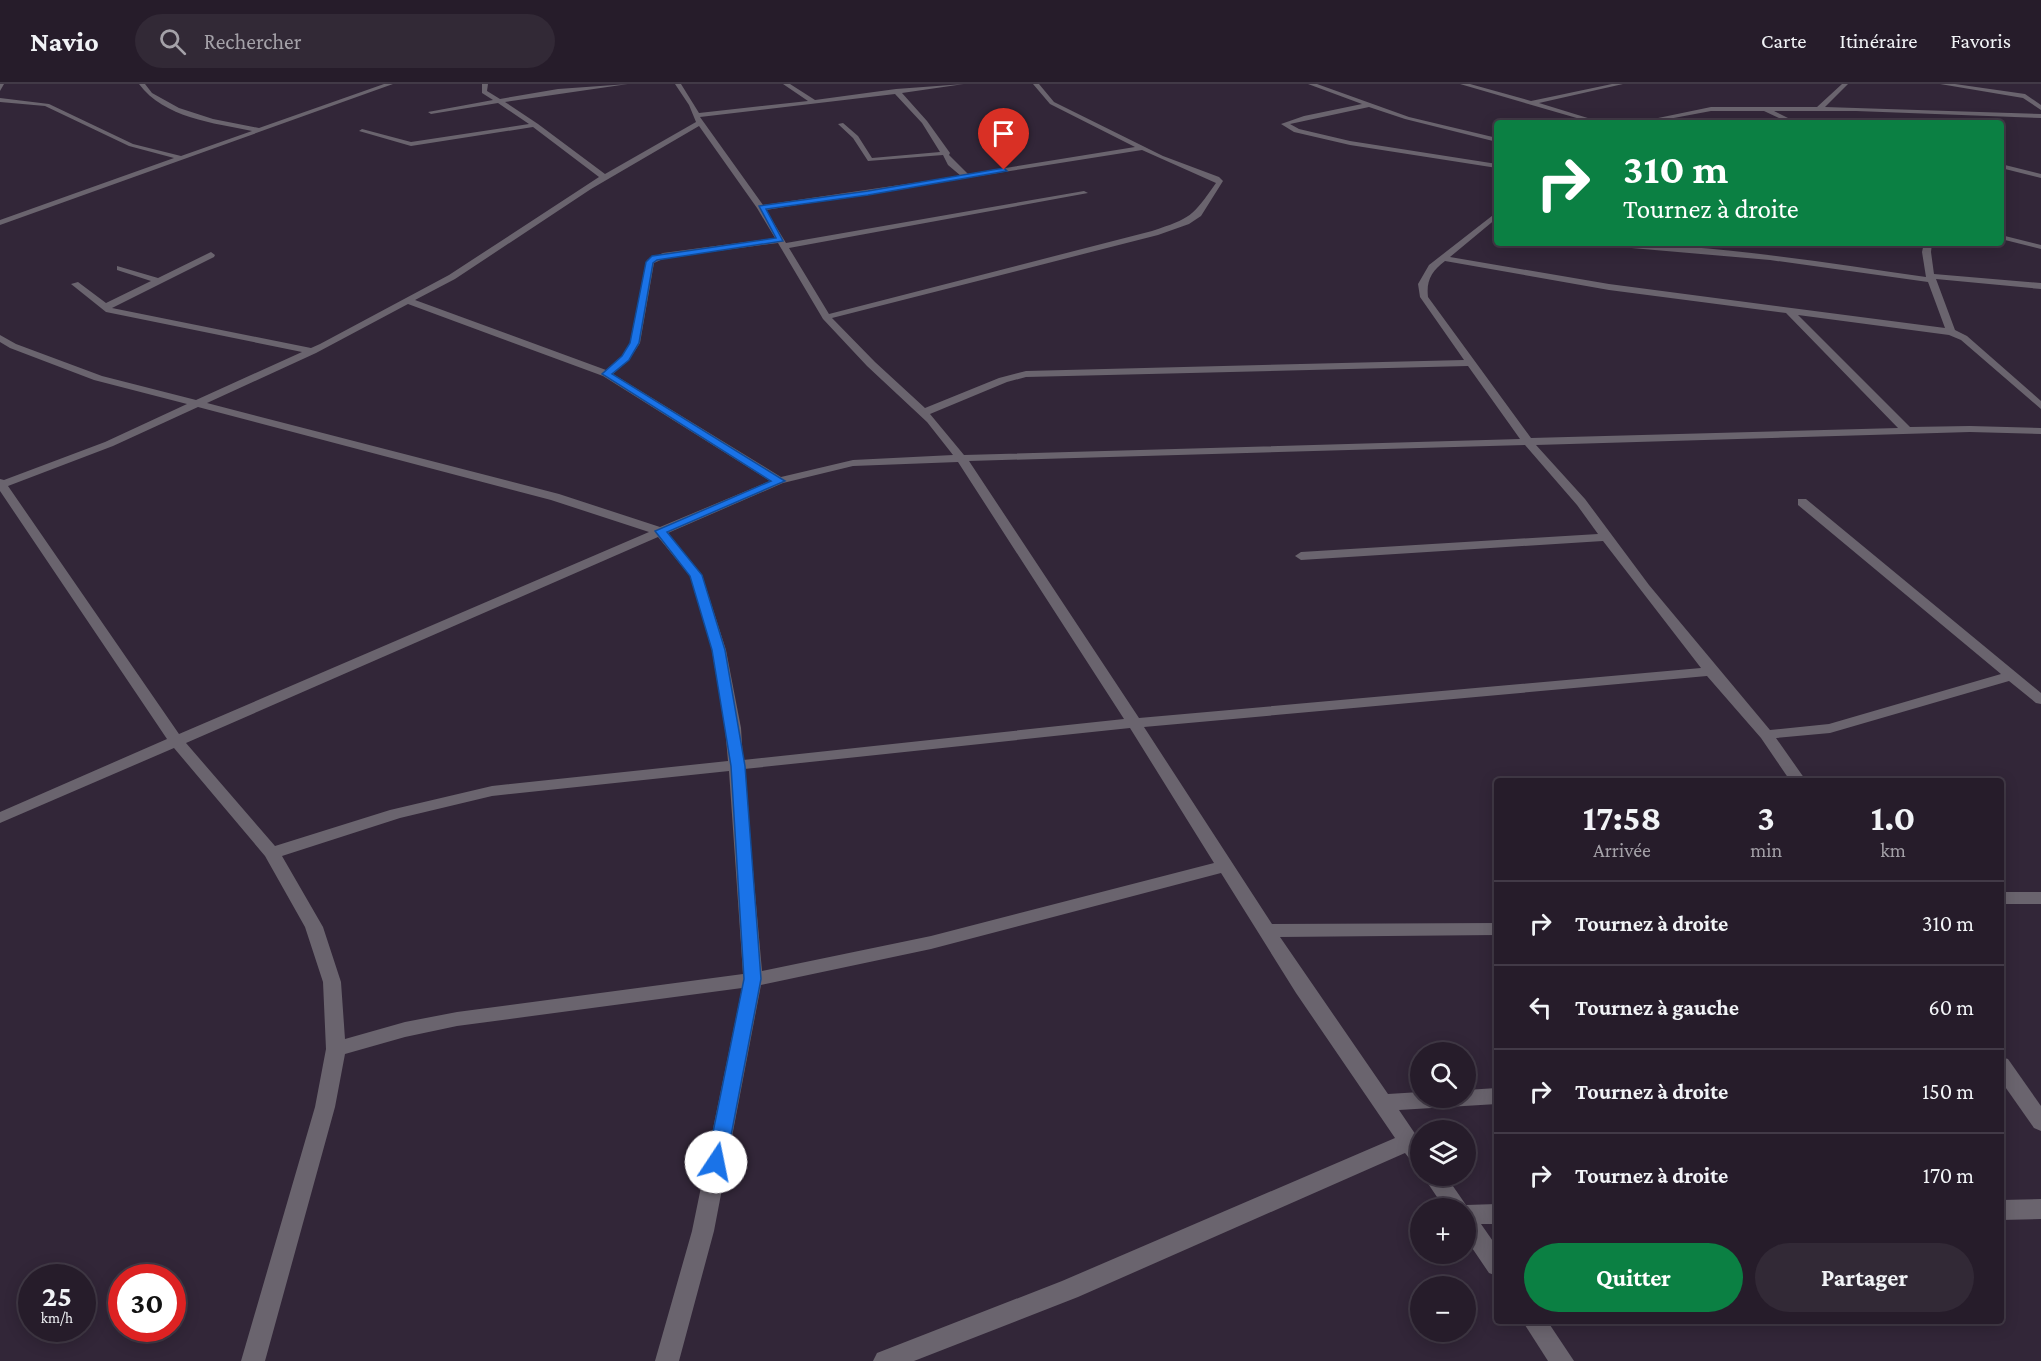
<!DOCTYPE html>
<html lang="fr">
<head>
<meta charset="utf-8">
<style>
	body { margin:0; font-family:"Crimson Pro",serif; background:#322936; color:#f1f3f6; height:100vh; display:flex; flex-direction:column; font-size:22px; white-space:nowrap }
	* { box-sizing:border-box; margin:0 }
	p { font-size:20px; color:#a4a1a8 }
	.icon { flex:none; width:33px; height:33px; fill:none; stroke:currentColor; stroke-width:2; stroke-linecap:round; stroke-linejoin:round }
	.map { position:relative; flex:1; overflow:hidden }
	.side { position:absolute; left:1494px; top:694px; width:510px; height:546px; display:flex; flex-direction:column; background:#261c2a; border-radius:6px; box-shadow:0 3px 15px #0003,0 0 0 2px #423a47 }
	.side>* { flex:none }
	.banner { position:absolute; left:1494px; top:36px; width:510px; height:126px; border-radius:6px; box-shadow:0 3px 15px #0003,0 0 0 2px #423a47; background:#0b8043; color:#fff; overflow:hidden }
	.fabs { position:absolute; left:1410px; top:958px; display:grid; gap:12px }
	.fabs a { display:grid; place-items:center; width:66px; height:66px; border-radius:50%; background:#261c2a; box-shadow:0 3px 15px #0003,0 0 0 2px #423a47; font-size:30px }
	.speed { position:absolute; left:18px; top:1180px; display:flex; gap:12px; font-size:30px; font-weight:700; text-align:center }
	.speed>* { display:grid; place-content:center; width:78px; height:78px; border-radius:50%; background:#261c2a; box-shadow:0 3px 15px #0003,0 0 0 2px #423a47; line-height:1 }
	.speed small { font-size:15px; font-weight:400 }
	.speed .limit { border:9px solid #d22; background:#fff; color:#111 }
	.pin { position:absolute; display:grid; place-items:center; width:51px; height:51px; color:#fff; margin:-62px -26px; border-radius:50% 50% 50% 0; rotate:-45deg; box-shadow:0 0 6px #0007 }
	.pin .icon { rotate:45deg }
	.me { position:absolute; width:66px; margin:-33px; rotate:11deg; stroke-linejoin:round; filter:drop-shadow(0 0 4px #0008) }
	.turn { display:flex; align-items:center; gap:21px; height:126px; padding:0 30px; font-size:27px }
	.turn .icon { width:78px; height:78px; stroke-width:2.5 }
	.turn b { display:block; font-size:42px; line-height:51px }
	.eta { display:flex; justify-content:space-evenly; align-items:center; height:102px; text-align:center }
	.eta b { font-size:36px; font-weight:700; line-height:42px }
	.cta { display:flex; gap:12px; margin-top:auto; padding:12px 30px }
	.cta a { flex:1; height:69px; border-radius:36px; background:#0b8043; color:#fff; font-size:24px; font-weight:700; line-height:69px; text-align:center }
	.cta a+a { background:#322936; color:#f1f3f6 }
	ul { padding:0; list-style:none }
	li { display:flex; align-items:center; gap:18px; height:84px; padding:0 30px; border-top:2px solid #423a47 }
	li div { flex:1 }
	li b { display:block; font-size:22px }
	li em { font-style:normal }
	header { display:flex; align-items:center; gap:36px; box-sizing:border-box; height:84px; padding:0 30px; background:#261c2a; border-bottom:2px solid #423a47 }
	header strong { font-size:28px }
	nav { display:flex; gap:33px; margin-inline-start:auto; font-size:21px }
	.search { width:420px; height:54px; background:#322936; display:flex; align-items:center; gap:15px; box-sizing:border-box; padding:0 21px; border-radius:33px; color:#a4a1a8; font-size:22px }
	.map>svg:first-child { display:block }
</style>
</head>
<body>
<header>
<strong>Navio</strong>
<div class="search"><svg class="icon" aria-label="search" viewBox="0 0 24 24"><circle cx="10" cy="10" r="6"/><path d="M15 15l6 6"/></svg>Rechercher</div>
<nav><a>Carte</a><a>Itinéraire</a><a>Favoris</a></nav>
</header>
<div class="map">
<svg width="2041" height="1277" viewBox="0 0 2041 1277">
	<rect width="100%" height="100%" fill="#322638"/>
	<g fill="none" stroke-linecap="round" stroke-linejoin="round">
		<g fill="#6a646e" fill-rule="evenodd">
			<polygon points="0,0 4,0 0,7"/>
			<path d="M139 0H145L152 9 179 24 213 35 259 44 384 0H393L0 141V136L174 74 129 62 45 22 0 18V14L49 20 133 60 181 72 252 47C214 39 164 34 139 0Z"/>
			<path d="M482 0H488L487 7 500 15 558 5 628 0 505 18 538 40 605 90 696 38 689 21 675 0H681L699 29 808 17 783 0H790L815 16 896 5 964 0 902 9 927 37 950 69 949 71 968 90 1135 63 1050 20 1033 0H1039L1054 18 1163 72 1219 93 1223 97 1201 132 1189 140 1158 151 832 234 875 278 925 324 999 294 1026 287 1464 276 1420 213 1418 200 1429 181 1497 128V134L1450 173 1609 200 1945 244 1928 198 1770 176 1597 161 1593 159C1705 159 1816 177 1926 193L1922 168 1924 159H1932L1931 168 1934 190 2041 199V205L1936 195 1955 246 1967 252 2041 317V325L1961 256 1949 251 1798 231 1910 343 1970 342 2041 344V350L1970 348 1536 361 1585 415 1649 501 1770 646 1829 640 2001 590 1798 421V415H1806L2041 609V620L2036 619 2009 597 1830 649 1776 654 1807 698H1791L1761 654 1707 592 1144 643 1272 840 1497 839V851L1280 853 1388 1010 1420 1008V1014H1466V1006L1497 1004V1020L1399 1026 1420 1057V1082L1413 1079 1405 1069 1078 1213 914 1277H873L877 1269 1062 1197 1395 1054 1296 909 1221 789 931 865 761 901 714 1147 679 1277H655L692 1147 742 904 457 942 405 953 345 970 335 1023 265 1277H241L315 1023 326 965 323 898 305 843 265 772 174 664 0 739V728L167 655 0 407V395L4 396 105 358 187 320 94 296 10 264 0 258V251L16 260 102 292 196 316 302 268 106 228 71 200 78 198 106 219 151 197 117 186V182L158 194 211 168 215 171 214 173 112 224 311 264 320 260 449 191 599 93 533 43 411 62 359 47 362 45 411 58 529 40 498 19 431 30 428 28 493 16 482 9ZM895 10 922 39 940 68 872 74 858 52 843 39 838 40 853 54 868 77 943 71 948 81 961 92 763 121 700 33ZM699 42 757 124 775 154 663 169 647 176 630 259 622 272 606 286 415 216 455 195 591 105ZM1142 66 1216 99C1192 133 1191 134 1152 147L829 230 789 164 1088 109 1084 107 786 159 766 126ZM778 159 823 235 867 282 927 338 953 371 853 376 781 393 613 290 629 276 640 259 654 179 665 174ZM1445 177 1609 206 1786 229 1898 344 1531 354 1428 213C1426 196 1432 187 1445 177ZM408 220 603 292 770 397 660 443 559 410 207 319 316 269ZM1468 282 1520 355 964 371 930 330 1007 298 1026 293ZM198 323 551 416 649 448 179 650 8 402 113 362ZM1525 361 1577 421 1598 450 1301 468 1295 472 1301 476 1603 457 1701 584 1139 634 969 377ZM958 378 1124 635 743 676 741 644 726 566 702 491 668 449 783 399 853 382ZM658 453 690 492 712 566 725 644 728 677 492 702 390 726 275 762 186 659ZM1130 644 1214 779 931 852 762 887 744 685ZM729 687 743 890 457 928 405 938 345 955 341 898 323 843 282 772 400 734 492 712Z"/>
			<polygon points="1308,0 1317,0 1409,33 1497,54 1497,58 1405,35 1369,23 1290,40 1299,45 1350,57 1497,80 1497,84 1350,61 1294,48 1281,40 1304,32 1362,20"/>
			<polygon points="1460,0 1470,0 1531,17 1612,0 1623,0 1539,19 1604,39 1594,39"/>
			<polygon points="1842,0 1848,0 1825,23 2041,30 2041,34 1856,27 1774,27 1798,39 1790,39 1764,27 1711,27 1647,39 1634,39 1711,23 1817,23"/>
			<polygon points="1940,0 1955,0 2025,10 2041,21 2041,26 2023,14"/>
			<polygon points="2001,80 2041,90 2041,94 2001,84"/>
			<polygon points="2001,151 2041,161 2041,165 2001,155"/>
			<rect x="2001" y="808" width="40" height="12"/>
			<polygon points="2001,973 2008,975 2041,1022 2041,1047 2034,1044 2001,997"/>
			<polygon points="1423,1092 1446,1092 1466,1121 1497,1120 1497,1140 1481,1140 1497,1163 1497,1192 1489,1189 1466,1155 1466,1125 1445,1125"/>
			<polygon points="2041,1115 2041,1135 2001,1136 2001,1116"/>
			<polygon points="1523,1238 1548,1238 1574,1277 1548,1277"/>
		</g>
	</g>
	<polygon fill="#1a73e8" stroke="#114b97" stroke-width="1.5" points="1004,84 1007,87 868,111 766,125 783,157 657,176 653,179 639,259 629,276 612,290 785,397 667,448 702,491 725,566 745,682 761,895 726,1078 723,1084 716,1086 710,1084 707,1078 744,895 731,682 712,566 690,492 655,447 771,397 602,290 622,272 630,259 646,178 652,172 776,154 759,122 868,107"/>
</svg>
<div class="fabs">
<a><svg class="icon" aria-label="search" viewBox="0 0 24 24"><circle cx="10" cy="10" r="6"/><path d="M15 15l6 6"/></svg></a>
<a><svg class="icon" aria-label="layers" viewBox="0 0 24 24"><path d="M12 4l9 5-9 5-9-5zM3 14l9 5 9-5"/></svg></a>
<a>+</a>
<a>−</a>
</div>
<div class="speed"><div>25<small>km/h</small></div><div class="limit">30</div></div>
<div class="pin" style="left:1004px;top:86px;background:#d93025"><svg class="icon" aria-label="arrive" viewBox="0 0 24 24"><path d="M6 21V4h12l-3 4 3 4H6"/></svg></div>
<svg class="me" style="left:716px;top:1078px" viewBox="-20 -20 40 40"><circle r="19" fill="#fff"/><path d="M0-13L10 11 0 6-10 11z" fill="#1a73e8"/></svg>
<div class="banner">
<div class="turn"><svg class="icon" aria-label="right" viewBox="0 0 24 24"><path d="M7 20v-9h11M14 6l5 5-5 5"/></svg><div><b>310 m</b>Tournez à droite</div></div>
</div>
<section class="side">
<div class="eta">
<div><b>17:58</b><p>Arrivée</p></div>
<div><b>3</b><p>min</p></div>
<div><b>1.0</b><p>km</p></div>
</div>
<ul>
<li><svg class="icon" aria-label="right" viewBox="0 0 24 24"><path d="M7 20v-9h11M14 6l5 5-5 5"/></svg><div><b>Tournez à droite</b></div><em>310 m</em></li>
<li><svg class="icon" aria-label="left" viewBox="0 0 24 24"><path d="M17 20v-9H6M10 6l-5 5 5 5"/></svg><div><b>Tournez à gauche</b></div><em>60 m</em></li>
<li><svg class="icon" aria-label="right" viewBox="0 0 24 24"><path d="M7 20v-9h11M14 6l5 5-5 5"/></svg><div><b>Tournez à droite</b></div><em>150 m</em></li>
<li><svg class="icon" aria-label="right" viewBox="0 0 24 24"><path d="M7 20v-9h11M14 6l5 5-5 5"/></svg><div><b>Tournez à droite</b></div><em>170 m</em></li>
</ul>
<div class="cta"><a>Quitter</a><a>Partager</a></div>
</section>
</div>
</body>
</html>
